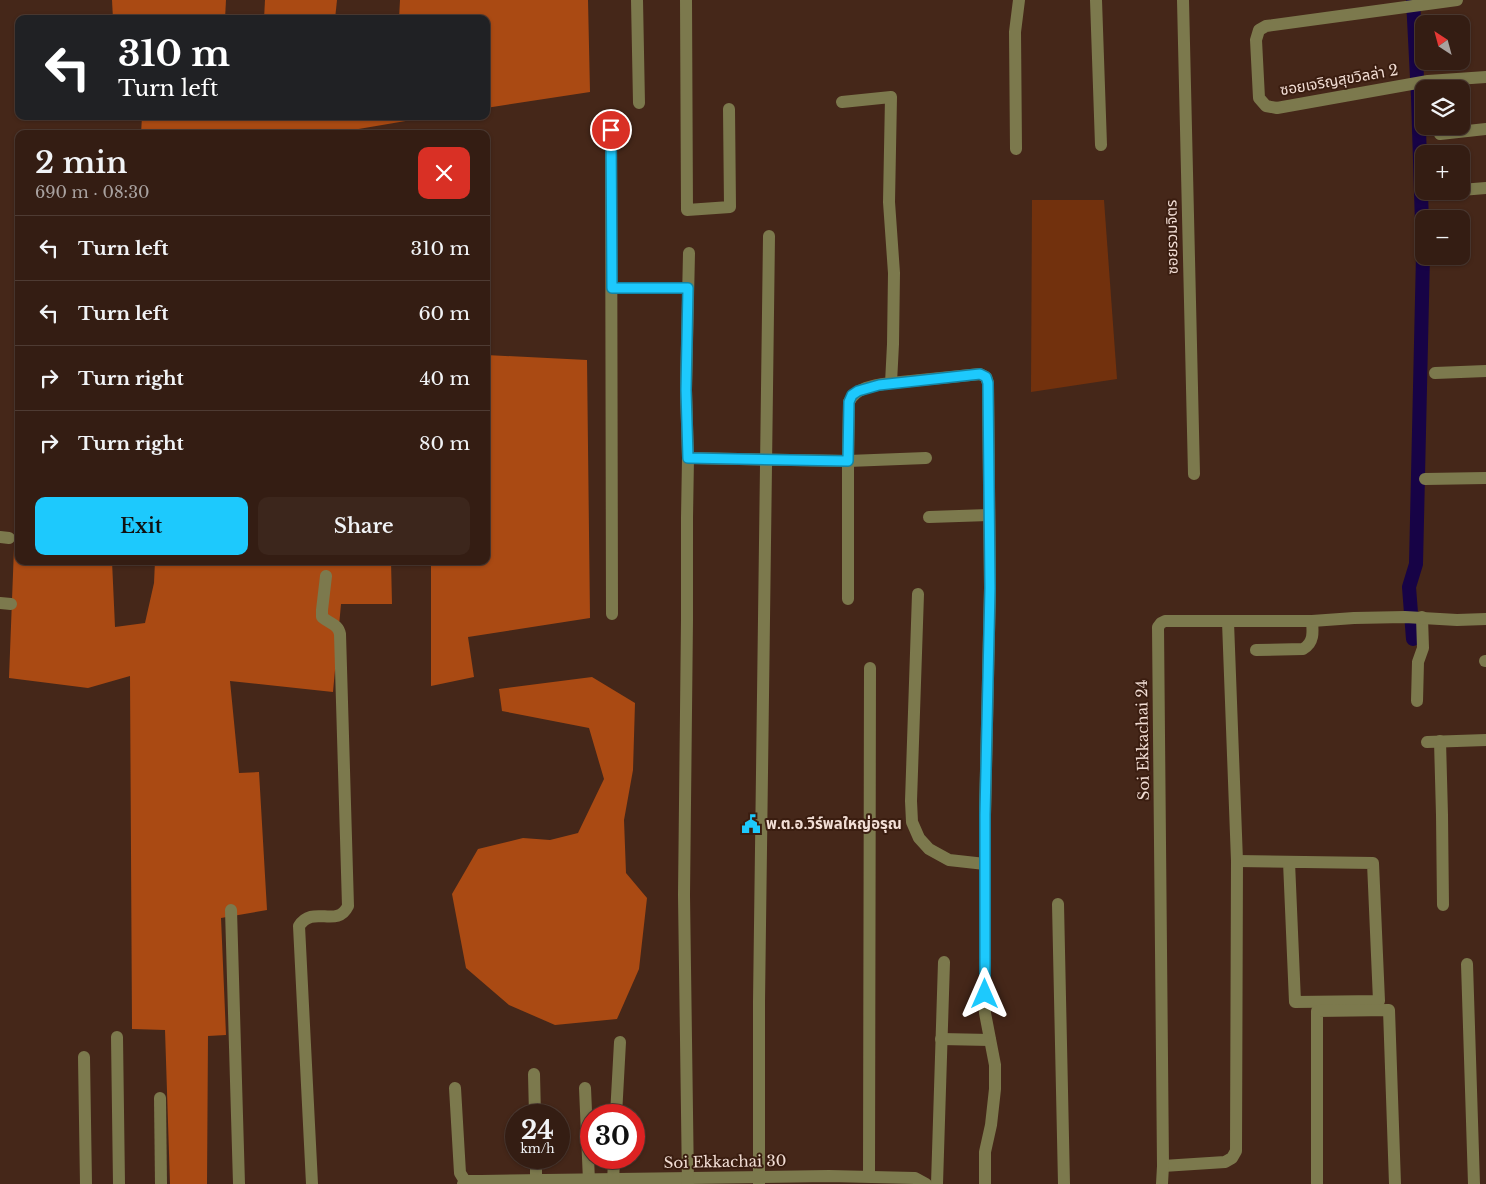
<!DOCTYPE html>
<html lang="en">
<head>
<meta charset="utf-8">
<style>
	body { margin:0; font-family:"Libre Baskerville","Noto Sans Thai",serif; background:#3c261c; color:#f1f3f6; height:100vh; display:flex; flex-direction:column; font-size:19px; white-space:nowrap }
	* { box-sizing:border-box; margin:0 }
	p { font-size:16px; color:#a9a2a0 }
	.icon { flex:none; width:28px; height:28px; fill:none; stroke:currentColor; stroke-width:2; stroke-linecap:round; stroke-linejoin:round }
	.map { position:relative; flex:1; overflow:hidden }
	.side { position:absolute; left:15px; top:130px; width:475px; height:435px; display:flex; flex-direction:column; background:#341d13; border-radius:10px; box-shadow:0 1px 4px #0004,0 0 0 1px #4e3b33 }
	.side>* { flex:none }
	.top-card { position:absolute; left:15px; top:15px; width:475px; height:105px; border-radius:10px; box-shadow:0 1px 4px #0004,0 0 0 1px #4e3b33; background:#202124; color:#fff; overflow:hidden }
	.needle { width:32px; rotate:324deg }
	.fabs { position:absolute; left:1415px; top:15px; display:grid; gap:10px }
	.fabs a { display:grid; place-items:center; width:55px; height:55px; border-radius:10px; background:#341d13; box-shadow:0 1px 4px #0004,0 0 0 1px #4e3b33; font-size:25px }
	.speed { position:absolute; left:505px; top:1104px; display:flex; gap:10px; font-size:25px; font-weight:700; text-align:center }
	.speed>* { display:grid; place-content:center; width:65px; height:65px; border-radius:50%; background:#341d13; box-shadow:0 1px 4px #0004,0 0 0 1px #4e3b33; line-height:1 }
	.speed small { font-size:12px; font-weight:400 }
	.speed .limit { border:8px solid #d22; background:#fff; color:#111 }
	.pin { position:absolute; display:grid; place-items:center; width:42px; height:42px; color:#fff; margin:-21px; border:2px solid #fff; border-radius:50%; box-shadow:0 1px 5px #0007 }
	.me { position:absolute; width:55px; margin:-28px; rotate:0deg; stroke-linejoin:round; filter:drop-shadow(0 0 4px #0008) }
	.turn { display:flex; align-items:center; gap:18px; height:105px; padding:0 20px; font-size:22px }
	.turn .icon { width:65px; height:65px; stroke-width:2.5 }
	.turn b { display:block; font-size:35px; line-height:42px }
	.round { display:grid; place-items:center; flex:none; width:52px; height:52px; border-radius:10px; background:#3c261c }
	.head { display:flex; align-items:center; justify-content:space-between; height:85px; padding:0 20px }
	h1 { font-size:30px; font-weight:600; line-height:38px }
	.primary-button { display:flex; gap:10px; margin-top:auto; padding:10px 20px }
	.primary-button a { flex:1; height:58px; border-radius:10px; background:#1dc9fd; color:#111; font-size:20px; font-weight:600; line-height:58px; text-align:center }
	.primary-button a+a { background:#3c261c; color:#f1f3f6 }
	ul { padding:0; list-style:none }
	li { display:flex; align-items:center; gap:15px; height:65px; padding:0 20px; border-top:1px solid #4e3b33 }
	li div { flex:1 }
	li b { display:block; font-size:19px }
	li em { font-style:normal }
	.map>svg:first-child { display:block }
</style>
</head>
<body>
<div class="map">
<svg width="1486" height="1184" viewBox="0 0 1486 1184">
	<rect width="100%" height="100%" fill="#452719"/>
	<polygon fill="#72310d" points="1032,200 1104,200 1117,379 1031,392"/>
	<g fill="#aa4a13">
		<polygon points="112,0 226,0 225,19 113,19"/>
		<polygon points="265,0 337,0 335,19 264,19"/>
		<polygon points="400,0 588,0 590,92 486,108 486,19 399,19"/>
		<polygon points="142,116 435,116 341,132 341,134 141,134"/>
		<polygon points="486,355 587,360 590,618 468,637 474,677 431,686 431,561 486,561"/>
		<polygon points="16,496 19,496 19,561 112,561 115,627 145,623 154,583 155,561 391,561 392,604 341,604 333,692 230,681 239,773 259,772 267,910 221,918 226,1035 208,1036 207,1184 170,1184 165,1030 132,1029 130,676 88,688 9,678"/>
		<polygon points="592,677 635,703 633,770 624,820 626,873 647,898 639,969 617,1019 555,1025 509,1005 466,968 452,894 478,849 523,838 550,840 578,833 604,779 589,728 502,711 499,689"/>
	</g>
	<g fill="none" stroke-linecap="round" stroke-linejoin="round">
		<polyline stroke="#170346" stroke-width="14" points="1413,0 1418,97 1423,255 1416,564 1409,587 1413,639"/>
		<g stroke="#7c794d" stroke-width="12">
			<polyline points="637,0 639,103"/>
			<polyline points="686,0 687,210 730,207 729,109"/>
			<polyline points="1096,0 1101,145"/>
			<polyline points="1183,0 1194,474"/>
			<polyline points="1457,0 1266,26 1259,30 1256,40 1259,98 1266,106 1277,108 1428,81 1486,77"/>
			<path d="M842 102 891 97 889 202 894 273 893 344 891 383C876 385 856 387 849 402L848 461V599"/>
			<polyline points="611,130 612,614"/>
			<polyline points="1440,134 1486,129"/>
			<polyline points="1016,149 1015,32 1019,0"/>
			<polyline points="1461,190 1486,188"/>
			<polyline points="1431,195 1452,191"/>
			<polyline points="612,288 688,288"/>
			<polyline points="1435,373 1486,371"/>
			<polyline points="891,383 980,374 986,377 988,383 990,588 985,815 985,1013 995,1065 995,1089 991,1125 985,1152 985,1184"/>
			<polyline points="688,458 848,461 926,458"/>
			<polyline points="1425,479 1486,478"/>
			<polyline points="929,517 989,515"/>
			<polyline points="0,537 9,538"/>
			<polyline points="918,594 911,801 912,822 919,838 929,849 949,860 985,864"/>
			<polyline points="0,603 11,604"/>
			<path d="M1256 650 1303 649C1314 643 1313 632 1312 621"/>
			<polyline points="1485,661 1486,661"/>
			<polyline points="1417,701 1418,662 1423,648 1422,617"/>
			<polyline points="1440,741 1442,815 1443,905"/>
			<polyline points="1427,742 1486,740"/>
			<polyline points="1237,861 1373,863 1379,1001 1295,1002 1289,862"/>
			<polyline points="1058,904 1064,1184"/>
			<polyline points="231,910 239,1184"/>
			<polyline points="1467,964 1474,1184"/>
			<polyline points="117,1037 119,1184"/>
			<polyline points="941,1039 990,1040"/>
			<polyline points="84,1057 86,1184"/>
			<polyline points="534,1074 535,1115"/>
			<polyline points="455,1088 460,1173 465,1181"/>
			<polyline points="585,1088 589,1181"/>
			<polyline points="160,1098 161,1184"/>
			<polyline points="616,1115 620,1042"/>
			<polyline points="536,1158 536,1184"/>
			<polyline points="1163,1166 1225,1162 1232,1158 1236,1151 1237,861 1228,622"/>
			<path d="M869 1176C870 1007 869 837 870 668"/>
			<path d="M312 1184 299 926C313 904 337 929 348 906L340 634C338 624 330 624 322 617V610L326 576"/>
			<polyline points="463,1184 465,1181 481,1181 829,1176 915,1178 926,1184"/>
			<polyline points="613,1184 614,1158"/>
			<polyline points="688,1184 684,895 687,620 687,518 688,458 686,390 689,253"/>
			<polyline points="759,1184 759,1002 769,236"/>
			<polyline points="937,1184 944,962"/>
			<polyline points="1162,1184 1163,1166 1158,627 1161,623 1165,621 1312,621 1354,618 1405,617 1457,620 1486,619"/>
			<polyline points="1317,1184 1317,1011 1389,1010 1395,1184"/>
		</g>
	</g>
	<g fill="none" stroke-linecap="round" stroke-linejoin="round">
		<g stroke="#1383a4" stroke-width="12">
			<polyline id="route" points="611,130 612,288 688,288 686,390 688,458 848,461 849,402 852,395 858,391 879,385 980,374 986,377 988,383 990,588 985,815 985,994"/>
		</g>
		<use href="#route" stroke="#1dc9fd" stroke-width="9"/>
	</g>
	<defs>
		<g id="civic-bare" transform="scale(1.5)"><path d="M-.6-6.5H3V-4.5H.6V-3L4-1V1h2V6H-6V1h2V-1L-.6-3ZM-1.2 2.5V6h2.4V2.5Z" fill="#1dc9fd" stroke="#3a1d10" stroke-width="2.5" paint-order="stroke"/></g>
	</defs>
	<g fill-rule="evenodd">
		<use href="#civic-bare" x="751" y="824"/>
	</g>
	<g text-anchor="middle" stroke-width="4" stroke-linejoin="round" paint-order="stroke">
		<g font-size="15" fill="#f2ded5" stroke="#3a1d10">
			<text transform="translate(1339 80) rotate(-10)" y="5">ซอยเจริญสุขวิลล่า 2</text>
			<text transform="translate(1172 237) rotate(-91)" y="5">ซอยรวมจิตร</text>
			<text transform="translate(1143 740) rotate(-91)" y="5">Soi Ekkachai 24</text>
			<text transform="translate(725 1162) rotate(-1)" y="5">Soi Ekkachai 30</text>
		</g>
		<g font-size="15" font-weight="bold" fill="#f2ded5" stroke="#3a1d10" text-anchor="start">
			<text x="766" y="829">พ.ต.อ.วีร์พลใหญ่อรุณ</text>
		</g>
	</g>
</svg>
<div class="fabs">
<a><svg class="needle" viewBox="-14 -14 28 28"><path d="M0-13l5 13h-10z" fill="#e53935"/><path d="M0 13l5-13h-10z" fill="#a9a2a0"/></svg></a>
<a><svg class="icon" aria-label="layers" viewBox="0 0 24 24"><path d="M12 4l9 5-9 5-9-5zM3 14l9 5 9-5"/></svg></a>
<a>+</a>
<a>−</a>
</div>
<div class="speed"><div>24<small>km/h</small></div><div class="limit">30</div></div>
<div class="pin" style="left:611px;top:130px;background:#d93025"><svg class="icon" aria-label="arrive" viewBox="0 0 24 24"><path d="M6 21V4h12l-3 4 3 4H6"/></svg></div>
<svg class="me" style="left:985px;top:994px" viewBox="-20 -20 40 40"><path d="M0-17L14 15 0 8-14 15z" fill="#1dc9fd" stroke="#fff" stroke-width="4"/></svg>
<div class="top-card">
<div class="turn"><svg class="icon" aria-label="left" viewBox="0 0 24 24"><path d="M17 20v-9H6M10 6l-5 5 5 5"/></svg><div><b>310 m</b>Turn left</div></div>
</div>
<section class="side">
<div class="head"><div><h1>2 min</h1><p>690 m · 08:30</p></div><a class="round" style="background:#d93025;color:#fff"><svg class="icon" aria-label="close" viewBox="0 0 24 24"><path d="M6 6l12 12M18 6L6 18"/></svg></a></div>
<ul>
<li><svg class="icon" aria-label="left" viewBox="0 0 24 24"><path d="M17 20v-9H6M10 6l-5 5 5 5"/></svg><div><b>Turn left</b></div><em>310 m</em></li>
<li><svg class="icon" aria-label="left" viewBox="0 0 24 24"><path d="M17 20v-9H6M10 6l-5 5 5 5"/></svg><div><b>Turn left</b></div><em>60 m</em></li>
<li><svg class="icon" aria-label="right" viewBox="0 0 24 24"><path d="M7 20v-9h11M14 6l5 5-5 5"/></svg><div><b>Turn right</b></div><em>40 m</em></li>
<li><svg class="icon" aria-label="right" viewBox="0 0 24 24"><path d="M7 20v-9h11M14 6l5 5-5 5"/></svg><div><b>Turn right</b></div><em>80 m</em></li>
</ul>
<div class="primary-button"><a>Exit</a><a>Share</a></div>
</section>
</div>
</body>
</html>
